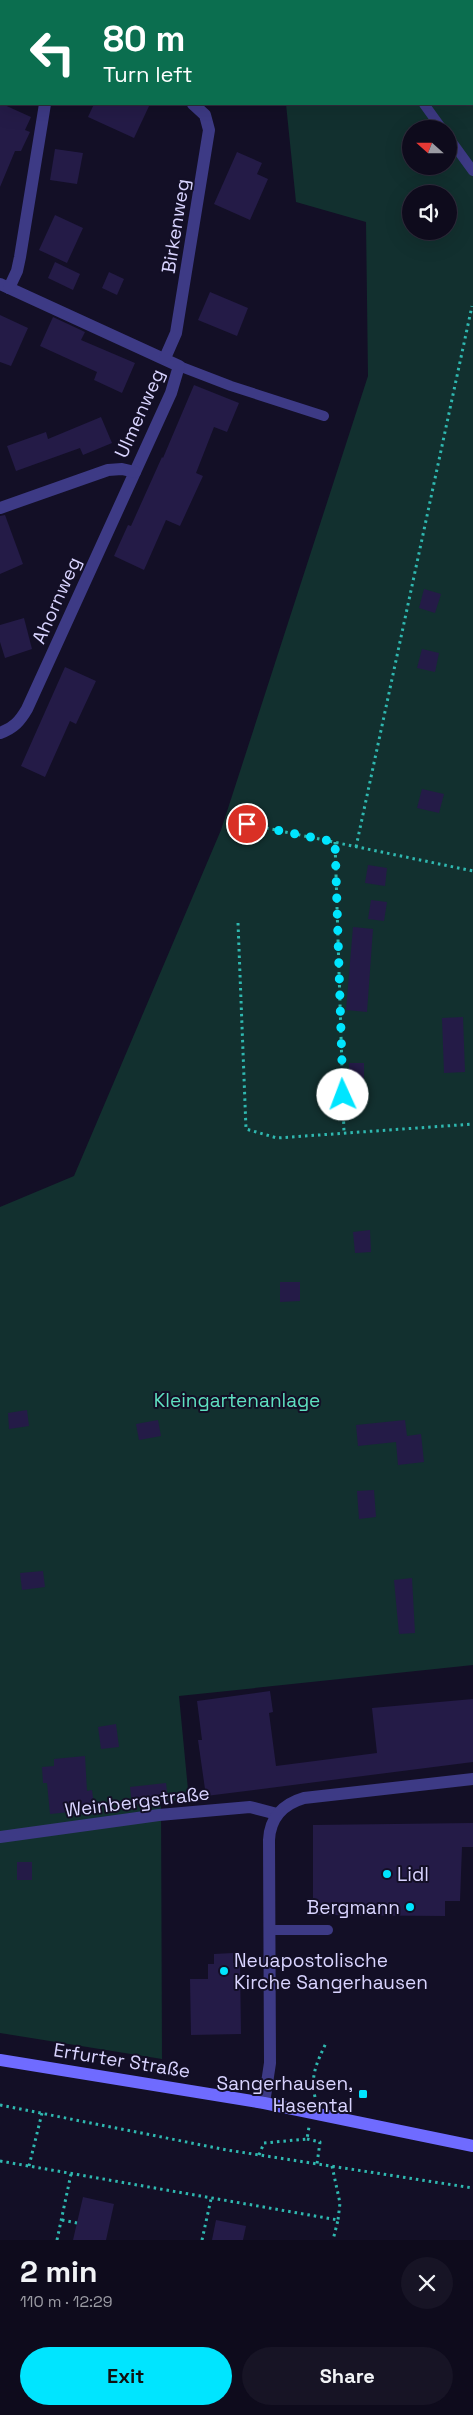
<!DOCTYPE html>
<html lang="en">
<head>
<meta charset="utf-8">
<style>
	body { margin:0; font-family:"Space Grotesk",sans-serif; background:#171425; color:#f1f3f6; height:100vh; display:flex; flex-direction:column; font-size:19px; white-space:nowrap }
	* { box-sizing:border-box; margin:0 }
	p { font-size:16px; color:#9b9ba3 }
	.icon { flex:none; width:28px; height:28px; fill:none; stroke:currentColor; stroke-width:2; stroke-linecap:round; stroke-linejoin:round }
	.map { position:relative; height:2240px; overflow:hidden }
	.sheet { display:flex; flex-direction:column; background:#0e0b1c; flex:1 }
	.sheet>* { flex:none }
	.top-card { position:absolute; left:0px; top:0px; width:474px; height:105px; box-shadow:0 5px 20px #0002,0 0 0 1px #2e2b3b; background:#0b6e4f; color:#fff; overflow:hidden }
	.needle { width:32px; rotate:291deg }
	.controls { position:absolute; left:402px; top:120px; display:grid; gap:10px }
	.controls a { display:grid; place-items:center; width:55px; height:55px; border-radius:50%; background:#0e0b1c; box-shadow:0 5px 20px #0002,0 0 0 1px #2e2b3b; font-size:25px }
	.pin { position:absolute; display:grid; place-items:center; width:42px; height:42px; color:#fff; margin:-21px; border:2px solid #fff; border-radius:50%; box-shadow:0 1px 5px #0007 }
	.me { position:absolute; width:55px; margin:-28px; rotate:358deg; stroke-linejoin:round; filter:drop-shadow(0 0 4px #0008) }
	.turn { display:flex; align-items:center; gap:18px; height:105px; padding:0 20px; font-size:22px }
	.turn .icon { width:65px; height:65px; stroke-width:2.5 }
	.turn b { display:block; font-size:35px; line-height:42px }
	.round { display:grid; place-items:center; flex:none; width:52px; height:52px; border-radius:26px; background:#171425 }
	.overview { display:flex; align-items:center; justify-content:space-between; height:85px; padding:0 20px }
	h1 { font-size:30px; font-weight:800; line-height:38px }
	.action { display:flex; gap:10px; margin-top:auto; padding:10px 20px }
	.action a { flex:1; height:58px; border-radius:30px; background:#00e5ff; color:#111; font-size:20px; font-weight:800; line-height:58px; text-align:center }
	.action a+a { background:#171425; color:#f1f3f6 }
	.map>svg:first-child { display:block }
</style>
</head>
<body>
<div class="map">
<svg width="473" height="2240" viewBox="0 0 473 2240">
	<rect width="100%" height="100%" fill="#130f26"/>
	<path fill="#12302f" fill-rule="evenodd" d="M230 0H473V1665L179 1696 189 1800 161 1802 162 2059 0 2033V1207L74 1176 221 830 368 376 366 222 296 202 286 104H472V1ZM411 129H449V166H411ZM411 194H449V231H411Z"/>
	<g fill="#241b47">
		<polygon points="0,103 31,117 25,130 30,132 21,151 15,151 0,187"/>
		<polygon points="94,104 150,104 134,138 88,117"/>
		<polygon points="55,149 83,153 77,184 50,180"/>
		<polygon points="237,152 262,163 257,174 268,179 250,220 214,204"/>
		<polygon points="55,215 83,228 67,263 39,250"/>
		<polygon points="55,262 80,274 73,290 48,278"/>
		<polygon points="109,272 124,279 117,295 102,288"/>
		<polygon points="210,292 248,308 237,336 198,320"/>
		<polygon points="0,315 28,328 11,366 0,362"/>
		<polygon points="53,317 85,332 81,340 135,363 122,393 94,380 97,372 40,346"/>
		<polygon points="194,385 239,403 227,432 214,427 196,473 203,476 180,526 166,520 144,570 114,556 128,525 131,526 162,457 163,458"/>
		<polygon points="101,417 112,443 83,455 80,448 16,471 7,446 46,432 48,439"/>
		<polygon points="5,515 23,564 0,574 0,516"/>
		<polygon points="424,589 441,594 435,613 419,608"/>
		<polygon points="24,618 32,649 5,658 0,642 0,625"/>
		<polygon points="422,649 439,653 435,672 417,668"/>
		<polygon points="65,667 96,681 76,724 70,721 45,777 21,766"/>
		<polygon points="422,789 444,794 439,813 417,808"/>
		<polygon points="368,865 387,868 385,886 365,883"/>
		<polygon points="371,900 387,902 384,921 368,919"/>
		<polygon points="353,927 373,929 367,1012 346,1010"/>
		<polygon points="463,1017 465,1072 444,1073 442,1018"/>
		<rect x="349" y="1063" width="15" height="18"/>
		<polygon points="370,1230 371,1252 355,1253 353,1232"/>
		<polygon points="280,1282 300,1282 300,1301 280,1302"/>
		<polygon points="27,1410 29,1426 9,1429 8,1413"/>
		<polygon points="158,1420 161,1436 139,1440 136,1424"/>
		<polygon points="405,1420 407,1436 421,1434 424,1462 398,1465 396,1442 358,1446 356,1425"/>
		<polygon points="374,1490 376,1517 359,1519 357,1491"/>
		<polygon points="43,1571 45,1587 22,1590 20,1573"/>
		<polygon points="412,1578 415,1633 399,1634 394,1580"/>
		<polygon points="270,1691 273,1712 269,1713 276,1766 377,1753 372,1708 473,1699 473,1762 206,1796 198,1740 202,1740 197,1701"/>
		<polygon points="116,1724 119,1747 101,1749 98,1727"/>
		<polygon points="85,1756 87,1791 92,1790 95,1812 71,1815 71,1812 50,1814 47,1783 43,1783 42,1767 54,1766 54,1759"/>
		<polygon points="166,1783 168,1800 132,1805 130,1787"/>
		<polygon points="473,1823 473,1847 462,1847 460,1901 445,1901 445,1916 313,1915 313,1825"/>
		<rect x="17" y="1862" width="15" height="18"/>
		<polygon points="233,1953 233,1963 240,1963 241,2034 191,2035 190,1979 208,1979 208,1964 214,1964 214,1954"/>
		<polygon points="83,2197 114,2204 106,2240 73,2240"/>
		<polygon points="216,2220 246,2226 243,2240 212,2240"/>
	</g>
	<g fill="none" stroke-linecap="round" stroke-linejoin="round">
		<g stroke="#2fb8b0" stroke-width="3" stroke-dasharray="2.5 4" stroke-linecap="butt">
			<polyline points="247,824 473,871"/>
			<polyline points="335,842 344,1133"/>
			<polyline points="356,847 472,306"/>
			<polyline points="238,923 246,1129 277,1138 473,1124"/>
			<path d="M315 2097C310 2076 317 2062 326 2043"/>
			<polyline points="0,2105 227,2150 473,2188"/>
			<polyline points="307,2139 320,2142 317,2164"/>
			<polyline points="259,2155 264,2143 307,2139 309,2127"/>
			<polyline points="0,2161 338,2220 333,2240"/>
			<polyline points="29,2166 42,2113"/>
			<polyline points="332,2166 340,2203 338,2220"/>
			<polyline points="62,2220 77,2223"/>
			<polyline points="57,2240 71,2174"/>
			<polyline points="202,2240 211,2199"/>
		</g>
		<g stroke="#3d3a85" stroke-width="10">
			<polyline points="389,0 389,1"/>
			<polyline points="424,104 442,129"/>
			<polyline points="449,138 473,171"/>
			<polyline points="179,366 231,386 324,416"/>
			<polyline points="269,1930 328,1930"/>
		</g>
		<g stroke="#3d3a85" stroke-width="12">
			<path d="M0 284 179 366 171 393 27 709C20 721 14 728 0 733"/>
			<polyline points="9,288 17,271 20,257 45,104"/>
			<polyline points="165,358 176,333 209,130 205,115 193,104"/>
			<polyline points="0,508 108,470 122,469 135,472"/>
			<polyline points="0,1837 159,1815 250,1807 277,1814"/>
			<path d="M264 2103 270 2063 269 1840C270 1818 283 1804 304 1798L473 1779"/>
		</g>
		<polyline stroke="#6f6bff" stroke-width="12" points="0,2060 264,2103 473,2146"/>
	</g>
	<g fill="none" stroke-linecap="round" stroke-linejoin="round">
		<polyline stroke="#00e5ff" stroke-width="9" stroke-dasharray="0 16.2" points="247,824 335,842 343,1095"/>
	</g>
	<g fill="#00e5ff" stroke="#130f26" stroke-width="2">
		<circle cx="387" cy="1874" r="5"/>
		<circle cx="410" cy="1907" r="5"/>
		<circle cx="224" cy="1971" r="5"/>
		<rect x="358" y="2089" width="10" height="10" rx="2.5"/>
	</g>
	<g text-anchor="middle" stroke-width="4" stroke-linejoin="round" paint-order="stroke">
		<g font-size="19" fill="#d9d4ff" stroke="#130f26">
			<text transform="translate(175 226) rotate(-81)" y="7">Birkenweg</text>
			<text transform="translate(139 413) rotate(-66)" y="7">Ulmenweg</text>
			<text transform="translate(56 600) rotate(-66)" y="7">Ahornweg</text>
			<text transform="translate(137 1801) rotate(-7)" y="7">Weinbergstraße</text>
			<text transform="translate(122 2060) rotate(9)" y="7">Erfurter Straße</text>
		</g>
		<g font-size="19" fill="#5fe0c0" stroke="#130f26">
			<text x="237" y="1407">Kleingartenanlage</text>
		</g>
		<g font-size="19" fill="#d9d4ff" stroke="#130f26" text-anchor="start">
			<text x="397" y="1881">Lidl</text>
			<text x="400" y="1914" text-anchor="end">Bergmann</text>
			<text x="234" y="1967">Neuapostolische<tspan x="234" dy="22">Kirche Sangerhausen</tspan></text>
			<text x="353" y="2090" text-anchor="end">Sangerhausen,<tspan x="353" dy="22">Hasental</tspan></text>
		</g>
	</g>
</svg>
<div class="controls">
<a><svg class="needle" viewBox="-14 -14 28 28"><path d="M0-13l5 13h-10z" fill="#e53935"/><path d="M0 13l5-13h-10z" fill="#9b9ba3"/></svg></a>
<a><svg class="icon" aria-label="sound" viewBox="0 0 24 24"><path d="M4 9h4l5-4v14l-5-4H4zM17 9q2 3 0 6"/></svg></a>
</div>
<div class="pin" style="left:247px;top:824px;background:#d93025"><svg class="icon" aria-label="arrive" viewBox="0 0 24 24"><path d="M6 21V4h12l-3 4 3 4H6"/></svg></div>
<svg class="me" style="left:343px;top:1095px" viewBox="-20 -20 40 40"><circle r="19" fill="#fff"/><path d="M0-13L10 11 0 6-10 11z" fill="#00e5ff"/></svg>
<div class="top-card">
<div class="turn"><svg class="icon" aria-label="left" viewBox="0 0 24 24"><path d="M17 20v-9H6M10 6l-5 5 5 5"/></svg><div><b>80 m</b>Turn left</div></div>
</div>
</div>
<section class="sheet">
<div class="overview"><div><h1>2 min</h1><p>110 m · 12:29</p></div><a class="round"><svg class="icon" aria-label="close" viewBox="0 0 24 24"><path d="M6 6l12 12M18 6L6 18"/></svg></a></div>
<div class="action"><a>Exit</a><a>Share</a></div>
</section>
</body>
</html>
